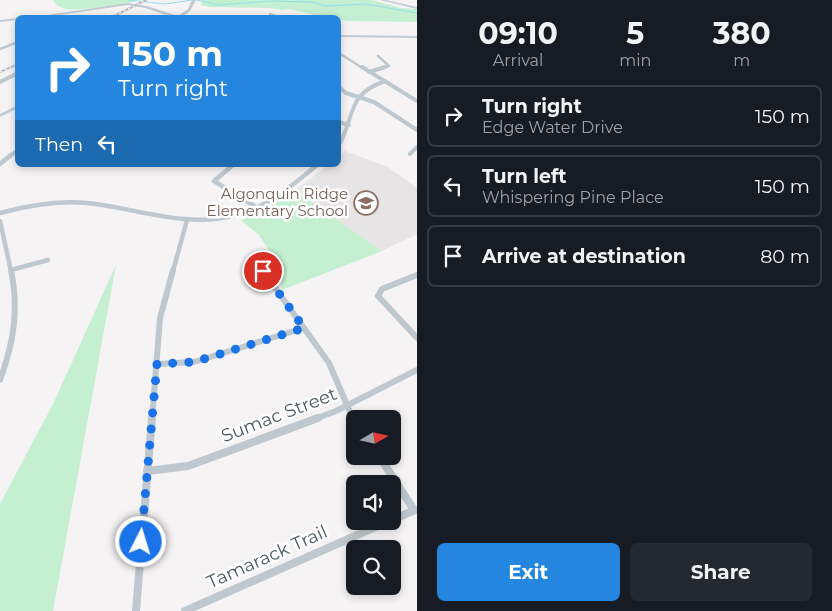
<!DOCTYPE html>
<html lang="en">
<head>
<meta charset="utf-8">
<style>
	body { margin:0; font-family:Montserrat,sans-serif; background:#242831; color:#f1f3f6; height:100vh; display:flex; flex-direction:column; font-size:19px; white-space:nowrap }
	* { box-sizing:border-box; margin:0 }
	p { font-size:16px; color:#9ea1a6 }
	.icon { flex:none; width:28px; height:28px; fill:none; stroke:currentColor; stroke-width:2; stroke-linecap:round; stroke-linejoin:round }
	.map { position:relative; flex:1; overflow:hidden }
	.details { display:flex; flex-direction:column; background:#171b24; width:415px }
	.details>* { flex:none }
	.guide { position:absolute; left:15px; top:15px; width:326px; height:152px; border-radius:8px; box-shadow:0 2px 8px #0003; background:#2486de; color:#fff; overflow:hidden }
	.needle { width:32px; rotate:81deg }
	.buttons { position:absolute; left:346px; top:410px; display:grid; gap:10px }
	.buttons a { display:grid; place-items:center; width:55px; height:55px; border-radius:8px; background:#171b24; box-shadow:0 2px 8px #0003; font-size:25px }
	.pin { position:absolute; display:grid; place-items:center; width:42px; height:42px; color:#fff; margin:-21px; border:2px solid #fff; border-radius:50%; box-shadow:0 1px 5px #0007 }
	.me { position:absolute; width:55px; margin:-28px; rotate:5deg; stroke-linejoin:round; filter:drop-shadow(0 0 4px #0008) }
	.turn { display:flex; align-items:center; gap:18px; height:105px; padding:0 20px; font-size:22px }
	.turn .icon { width:65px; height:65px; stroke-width:2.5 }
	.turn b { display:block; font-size:35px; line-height:42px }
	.then { display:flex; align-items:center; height:48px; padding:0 20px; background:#0003; gap:10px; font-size:19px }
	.eta { display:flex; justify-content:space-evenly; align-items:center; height:85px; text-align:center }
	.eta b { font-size:30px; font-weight:700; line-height:35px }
	.action { display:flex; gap:10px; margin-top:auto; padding:10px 20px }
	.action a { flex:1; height:58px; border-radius:8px; background:#2486de; color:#fff; font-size:20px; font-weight:700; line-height:58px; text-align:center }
	.action a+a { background:#242831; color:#f1f3f6 }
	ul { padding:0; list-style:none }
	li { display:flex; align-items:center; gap:15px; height:62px; margin:0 10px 8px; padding:0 10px; border:2px solid #363941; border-radius:8px }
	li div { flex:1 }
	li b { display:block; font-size:19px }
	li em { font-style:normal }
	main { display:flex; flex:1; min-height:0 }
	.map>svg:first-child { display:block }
</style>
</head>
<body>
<main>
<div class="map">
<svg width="417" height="611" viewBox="0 0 417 611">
	<rect width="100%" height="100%" fill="#f5f3f3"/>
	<polygon fill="#e6e4e4" points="345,151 388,167 417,188 417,234 382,251 295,191 328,165 339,165 339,156"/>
	<g fill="#c5efd1">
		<path d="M53 0H130L135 1C128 5 74 11 65 9 59 7 56 5 53 0Z"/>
		<polygon points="202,0 372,0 401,8 417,9 417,22 347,21 339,19 339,18 324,17 289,9 282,10 271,8 211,7 201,5"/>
		<polygon points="295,191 382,251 282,290 278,264 259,235 241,220 259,213"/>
		<polygon points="116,265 53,611 0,611 0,504 54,402"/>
	</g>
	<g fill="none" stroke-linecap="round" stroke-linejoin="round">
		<g stroke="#94dfe9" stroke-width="1">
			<polyline points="129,0 165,4 192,0"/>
			<polyline points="197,0 220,5 270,1 312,2 326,6 366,4 417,13"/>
		</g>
		<g stroke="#bfc8ce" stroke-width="2.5">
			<polyline points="270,14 281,18"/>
			<polyline points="0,49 18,42"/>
			<polyline points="339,53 364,69"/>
			<polyline points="378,56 389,66 380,69"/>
		</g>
		<g stroke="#bfc8ce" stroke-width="4">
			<polyline points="362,67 417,101"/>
			<polyline points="369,72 385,67"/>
			<polyline points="0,82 18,73"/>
			<polyline points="339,87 346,93 374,102 417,130"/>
			<polyline points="339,122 349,125"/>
			<path d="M339 145C356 114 346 95 385 81"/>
			<polyline points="410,154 417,147"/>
			<polyline points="9,157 18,150"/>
		</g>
		<g stroke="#bfc8ce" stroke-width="4.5">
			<polyline points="0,164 11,155"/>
			<polyline points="233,165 214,181 256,207"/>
			<path d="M0 213C28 206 57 200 87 203 137 208 186 229 237 215 267 207 293 185 317 165"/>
			<polyline points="0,221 11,271"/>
			<polyline points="11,270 48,260"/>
			<polyline points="173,271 187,220"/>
		</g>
		<g stroke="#bfc8ce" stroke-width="6">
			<polyline points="263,271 329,363 353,419"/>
			<polyline points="417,275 382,289 378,296 417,338"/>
			<polyline points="157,364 194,362 304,328"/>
			<path d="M0 380C14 342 19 309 11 270"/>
			<polyline points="152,419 160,318 173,270"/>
			<polyline points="315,419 336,411 417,370"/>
		</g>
		<g stroke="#bfc8ce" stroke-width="8">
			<polyline points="353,418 355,423"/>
			<polyline points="379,456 414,510"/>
			<polyline points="147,471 188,466 318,418"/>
			<polyline points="392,520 415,510"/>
			<polyline points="136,611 152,418"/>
			<polyline points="185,611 389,521"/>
		</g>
		<g fill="#c0cbd3" fill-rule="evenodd">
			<polygon points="192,0 196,0 190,11 181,18 175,18 145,8 128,5 39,18 27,18 128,3 147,6 178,16 188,9"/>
			<polygon points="380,0 386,0 417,7 417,9"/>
			<polygon points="18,18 18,20 0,22 0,20"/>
			<polygon points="339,35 417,36 417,38 339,37"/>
			<polygon points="18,105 18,108 0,117 0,114"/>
		</g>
		<g stroke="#b5b8bc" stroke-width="2">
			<g id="rail">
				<polyline points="110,18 146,0"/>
				<polyline points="0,72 18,64"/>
			</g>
		</g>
		<use href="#rail" stroke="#fff" stroke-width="1" stroke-dasharray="2.5" stroke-linecap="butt"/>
	</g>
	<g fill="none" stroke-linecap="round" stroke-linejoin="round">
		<polyline stroke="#1a73e8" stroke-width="9" stroke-dasharray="0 16.2" points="141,542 157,364 194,362 304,328 263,271"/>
	</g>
	<defs>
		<g id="school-ring" transform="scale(1.25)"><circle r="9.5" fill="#fff" stroke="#8d6e63" stroke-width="1.5"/><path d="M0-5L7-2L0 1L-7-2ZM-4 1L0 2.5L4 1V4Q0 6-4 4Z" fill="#8d6e63"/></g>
	</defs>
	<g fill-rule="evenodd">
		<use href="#school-ring" x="366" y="203"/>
	</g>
	<g text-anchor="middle" stroke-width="5" stroke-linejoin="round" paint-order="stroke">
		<g font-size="15" fill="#785e54" stroke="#fff" text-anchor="end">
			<text x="348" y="199">Algonquin Ridge<tspan x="348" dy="17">Elementary School</tspan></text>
		</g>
		<g font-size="18" fill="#4b585f" stroke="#fff">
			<text transform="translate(279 415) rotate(-21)" y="6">Sumac Street</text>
			<text transform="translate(267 557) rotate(-24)" y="6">Tamarack Trail</text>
		</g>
	</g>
</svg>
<div class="buttons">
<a><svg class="needle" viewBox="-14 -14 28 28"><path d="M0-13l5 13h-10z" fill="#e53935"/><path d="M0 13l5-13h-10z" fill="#9ea1a6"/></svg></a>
<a><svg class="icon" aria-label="sound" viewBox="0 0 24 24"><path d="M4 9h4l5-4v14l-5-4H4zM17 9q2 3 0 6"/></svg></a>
<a><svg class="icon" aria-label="search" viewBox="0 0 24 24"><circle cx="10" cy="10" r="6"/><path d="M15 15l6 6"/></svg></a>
</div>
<div class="pin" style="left:263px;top:271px;background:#d93025"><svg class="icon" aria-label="arrive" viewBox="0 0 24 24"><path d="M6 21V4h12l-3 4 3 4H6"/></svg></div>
<svg class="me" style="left:141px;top:542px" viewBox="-20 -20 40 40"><circle r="17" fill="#1a73e8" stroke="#fff" stroke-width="3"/><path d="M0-11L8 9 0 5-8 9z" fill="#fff"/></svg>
<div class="guide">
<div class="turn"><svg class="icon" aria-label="right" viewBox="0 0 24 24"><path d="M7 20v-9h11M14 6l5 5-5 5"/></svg><div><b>150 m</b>Turn right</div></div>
<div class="then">Then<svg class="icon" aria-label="left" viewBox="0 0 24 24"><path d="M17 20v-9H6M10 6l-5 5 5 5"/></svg></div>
</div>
</div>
<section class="details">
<div class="eta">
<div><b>09:10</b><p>Arrival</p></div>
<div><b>5</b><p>min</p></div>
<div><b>380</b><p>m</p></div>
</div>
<ul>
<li><svg class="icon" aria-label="right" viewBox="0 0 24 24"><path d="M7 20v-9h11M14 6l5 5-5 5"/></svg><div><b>Turn right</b><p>Edge Water Drive</p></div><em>150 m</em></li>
<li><svg class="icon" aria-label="left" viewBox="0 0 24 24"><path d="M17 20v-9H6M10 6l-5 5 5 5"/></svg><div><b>Turn left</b><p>Whispering Pine Place</p></div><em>150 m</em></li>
<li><svg class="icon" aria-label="arrive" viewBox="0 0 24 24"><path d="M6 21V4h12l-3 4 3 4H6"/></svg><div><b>Arrive at destination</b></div><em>80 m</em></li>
</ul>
<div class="action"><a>Exit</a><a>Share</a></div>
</section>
</main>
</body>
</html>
